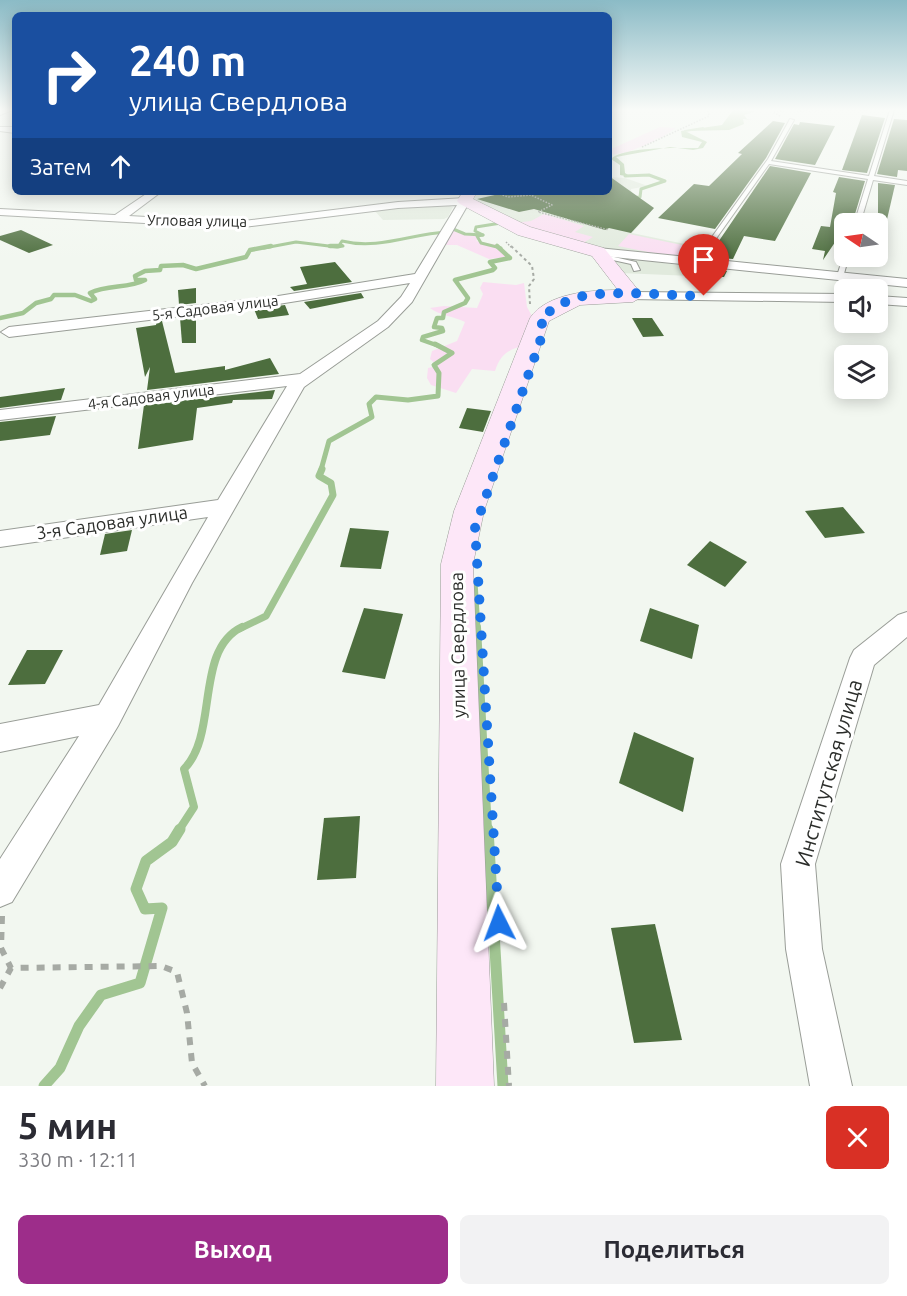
<!DOCTYPE html>
<html lang="ru">
<head>
<meta charset="utf-8">
<style>
	body { margin:0; font-family:Ubuntu,sans-serif; background:#f2f2f3; color:#2b2b33; height:100vh; display:flex; flex-direction:column; font-size:22px; white-space:nowrap }
	* { box-sizing:border-box; margin:0 }
	p { font-size:20px; color:#7c7c81 }
	.icon { flex:none; width:33px; height:33px; fill:none; stroke:currentColor; stroke-width:2; stroke-linecap:round; stroke-linejoin:round }
	.map { position:relative; height:1086px; overflow:hidden }
	.side { display:flex; flex-direction:column; background:#fff; flex:1 }
	.side>* { flex:none }
	.hud { position:absolute; left:12px; top:12px; width:600px; height:183px; border-radius:9px; box-shadow:0 3px 15px #0003; background:#1a4fa0; color:#fff; overflow:hidden }
	.needle { width:39px; rotate:283deg }
	.controls { position:absolute; left:834px; top:213px; display:grid; gap:12px }
	.controls a { display:grid; place-items:center; width:54px; height:54px; border-radius:9px; background:#fff; box-shadow:0 3px 15px #0003; font-size:30px }
	.pin { position:absolute; display:grid; place-items:center; width:51px; height:51px; color:#fff; margin:-62px -26px; border-radius:50% 50% 50% 0; rotate:-45deg; box-shadow:0 0 6px #0007 }
	.pin .icon { rotate:45deg }
	.me { position:absolute; width:66px; margin:-33px; rotate:357deg; stroke-linejoin:round; filter:drop-shadow(0 0 4px #0008) }
	.turn { display:flex; align-items:center; gap:21px; height:126px; padding:0 18px; font-size:27px }
	.turn .icon { width:78px; height:78px; stroke-width:2.5 }
	.turn b { display:block; font-size:42px; line-height:51px }
	.then { display:flex; align-items:center; height:57px; padding:0 18px; background:#0003; gap:12px; font-size:22px }
	.round { display:grid; place-items:center; flex:none; width:63px; height:63px; border-radius:9px; background:#f2f2f3 }
	.head { display:flex; align-items:center; justify-content:space-between; height:102px; padding:0 18px }
	h1 { font-size:36px; font-weight:700; line-height:45px }
	.button { display:flex; gap:12px; margin-top:auto; padding:12px 18px }
	.button a { flex:1; height:69px; border-radius:9px; background:#9d2d8a; color:#fff; font-size:24px; font-weight:700; line-height:69px; text-align:center }
	.button a+a { background:#f2f2f3; color:#2b2b33 }
	.map>svg:first-child { display:block }
</style>
</head>
<body>
<div class="map">
<svg width="907" height="1086" viewBox="0 0 907 1086">
	<rect width="100%" height="100%" fill="#f2f7f0"/>
	<g fill="#e1eadd">
		<polygon points="609,177 625,178 648,186 631,189 633,200 654,208 632,233 699,247 689,261 603,248 521,226 473,199 478,192 609,192"/>
		<polygon points="449,206 453,207 448,217 444,219 383,220 374,210"/>
		<polygon points="611,256 687,266 691,276 621,273"/>
	</g>
	<g fill="#fadef2">
		<polygon points="660,127 676,128 661,138 654,139 655,141 628,152 609,155 609,150"/>
		<polygon points="544,214 584,226 575,232 593,237 583,243 514,223 531,221"/>
		<polygon points="451,230 466,235 481,236 476,241 498,245 495,247 506,257 489,259 457,245 442,245"/>
		<polygon points="629,234 696,248 688,260 618,246"/>
		<path d="M483 282 516 285 524 283 527 307 532 316 529 345C511 348 501 352 495 371L472 369 456 393 431 385 427 378 428 368 438 366 430 359 432 351 457 341 465 322C453 316 441 316 430 308L444 306 477 308 483 294 480 288Z"/>
	</g>
	<path fill="#a1c592" d="M733 110 756 111 744 115 747 119 752 120 743 119 744 124 729 130 685 131 707 142 703 148 693 150 670 147 616 157 624 164 625 173 631 177 620 175V165L611 159C623 146 680 148 698 148L702 142 682 137 681 131 722 125Z"/>
	<g fill="none" stroke-linecap="round" stroke-linejoin="round">
		<g stroke="#a1c592" stroke-width="2">
			<polyline points="0,131 15,132"/>
			<polyline points="686,136 685,131 703,128"/>
		</g>
		<g stroke="#a1c592" stroke-width="3">
			<polyline points="625,176 649,175 665,181 641,189 640,197 630,198"/>
			<polyline points="453,229 465,234 483,235 475,231 476,227 501,223"/>
			<polyline points="483,235 477,236 481,243 501,248"/>
			<path d="M264 248 296 242 337 247 343 246 340 244 342 241C378 250 411 234 446 232"/>
		</g>
		<g stroke="#a1c592" stroke-width="4.5">
			<polyline points="330,246 339,246"/>
			<path d="M0 318 23 313 36 303 51 299 54 295H75L91 301 95 299 90 293C108 284 128 289 145 280H136L135 276 145 271 160 270 161 266 183 265 196 269 246 257 250 250 271 246"/>
			<polyline points="439,346 422,340 423,337 443,331 442,328 434,327 437,318 443,318 444,312 465,303 468,298 455,280 493,270 495,268 490,262 510,258 497,246"/>
		</g>
		<polyline stroke="#a1c592" stroke-width="5" points="321,470 329,441 372,417 369,404 376,397 408,400 438,396 439,373 434,365 452,353 435,344"/>
		<g stroke="#a1c592" stroke-width="7">
			<polyline points="474,582 477,629"/>
			<polyline points="239,629 266,616 333,495 331,483 319,476 322,469"/>
		</g>
		<g stroke="#a1c592" stroke-width="8">
			<polyline points="477,627 488,830"/>
			<path d="M179 830 194 807 184 769C219 734 194 650 242 627"/>
		</g>
		<g stroke="#a1c592" stroke-width="11">
			<polyline points="488,829 503,1086"/>
			<polyline points="44,1086 60,1068 79,1026 101,995 140,983 162,908 145,909 136,889 146,861 172,842 180,829"/>
		</g>
	</g>
	<g fill="#4d6e3e">
		<polygon points="862,115 885,118 867,173 842,170"/>
		<polygon points="894,119 907,120 907,171 898,170 897,177 877,174"/>
		<polygon points="773,121 785,123 766,158 715,229 658,218 694,184 709,186 742,154 738,153"/>
		<polygon points="800,122 835,126 815,165 775,159 794,124 799,125"/>
		<polygon points="770,166 811,173 775,241 744,236 733,259 708,257"/>
		<polygon points="609,176 654,208 631,233 609,228 605,230 534,209 519,212 477,199 508,192 609,192"/>
		<polygon points="839,177 865,181 855,214 848,224 844,224 844,229 823,260 825,251 812,249 821,226 830,227 836,193 833,192"/>
		<polygon points="878,183 895,185 885,228 878,227"/>
		<polygon points="21,230 53,245 29,253 0,240 0,236"/>
		<polygon points="335,262 352,282 294,291 290,287 307,284 300,267"/>
		<polygon points="701,268 727,271 724,277 697,276"/>
		<polygon points="196,288 196,303 179,305 178,290"/>
		<polygon points="361,293 364,298 310,309 304,302"/>
		<polygon points="285,305 289,315 258,319 254,309"/>
		<polygon points="196,317 196,343 182,343 180,318"/>
		<polygon points="632,318 652,318 664,336 643,337"/>
		<polygon points="157,321 162,321 175,373 225,366 225,370 270,358 279,374 147,390 150,367 145,377 136,328 156,325"/>
		<polygon points="65,388 61,400 0,408 0,397"/>
		<polygon points="275,390 272,399 233,400 232,403 197,408 193,440 138,449 144,405"/>
		<polygon points="467,408 491,411 483,432 459,428"/>
		<polygon points="56,416 50,435 0,441 0,422"/>
		<polygon points="843,507 865,533 825,538 805,511"/>
		<polygon points="350,528 389,531 381,569 340,567"/>
		<polygon points="132,530 127,551 100,555 105,534"/>
		<polygon points="710,541 747,562 725,587 687,565"/>
		<polygon points="364,608 403,614 385,679 342,672"/>
		<polygon points="650,608 699,625 692,659 640,641"/>
		<polygon points="27,650 63,650 45,684 8,685"/>
		<polygon points="634,732 694,758 683,812 619,783"/>
		<polygon points="360,816 356,878 317,880 324,818"/>
		<polygon points="655,924 682,1040 634,1043 611,928"/>
	</g>
	<g fill="none" stroke-linecap="round" stroke-linejoin="round">
		<g stroke="#999d97" stroke-width="2">
			<g id="lane">
				<polygon points="890,110 894,110 874,176 907,181 907,185 873,180 860,224 854,224 868,179 769,164 698,264 694,264 694,262 768,159 790,119 794,120 771,161 869,176"/>
				<polygon points="601,254 636,262 640,270 634,271 631,264 599,257 598,256"/>
				<polygon points="844,254 844,256 849,256 843,277 836,279"/>
			</g>
		</g>
		<g stroke="#999d97" stroke-width="2">
			<g id="street">
				<polygon points="0,110 12,110 0,115"/>
				<polygon points="0,127 15,127 15,133 0,131"/>
				<polygon points="149,192 161,192 129,216 235,222 398,202 465,198 470,201 412,302 388,327 304,387 192,583 118,726 12,902 0,907 0,859 79,736 0,752 0,724 99,705 208,517 0,547 0,531 218,500 287,386 0,420 0,410 300,374 378,321 401,297 410,283 272,305 9,337 1,332 9,327 272,297 415,274 457,205 398,208 235,228 0,215 0,209 115,215"/>
				<polygon points="598,248 907,279 907,287 594,255 592,252"/>
				<polygon points="633,292 844,294 844,302 628,299 626,296"/>
				<polygon points="878,296 907,298 907,306 878,304"/>
				<polygon points="907,612 907,637 874,665 815,864 822,949 852,1086 810,1086 786,949 781,864 850,658 854,650 898,615"/>
			</g>
		</g>
		<g stroke="#999d97" stroke-width="1">
			<path id="secondary" d="M463 192H477L473 199 530 227 604 248 643 296 633 302 580 305 549 321 484 511 473 564 494 1086H436L441 564 454 511 530 318C547 293 591 290 618 290L592 256 518 235 460 204 457 201Z"/>
		</g>
		<g stroke="#a6aaa4" stroke-width="1.5" stroke-dasharray="1.5 1.5" stroke-linecap="butt">
			<polyline points="797,111 871,110"/>
			<polyline points="780,116 773,112 784,111"/>
			<polyline points="642,147 709,116 708,110"/>
			<polyline points="497,193 508,197 531,195 552,205 538,212 609,230"/>
			<polyline points="506,242 512,248"/>
		</g>
		<polyline stroke="#a6aaa4" stroke-width="2" stroke-dasharray="3 3" stroke-linecap="butt" points="511,246 532,266 534,279 529,286 530,304"/>
		<g stroke="#a6aaa4" stroke-width="6" stroke-dasharray="8 8" stroke-linecap="butt">
			<polyline points="2,916 1,948 11,968 161,966 177,972 187,1013 192,1063 205,1086"/>
			<polyline points="0,988 11,968"/>
			<polyline points="504,1003 509,1086"/>
		</g>
		<use href="#lane" fill="#fff" fill-rule="evenodd"/>
		<use href="#street" fill="#fff" fill-rule="evenodd"/>
		<use href="#secondary" fill="#fde7f8" fill-rule="evenodd"/>
	</g>
	<linearGradient id="sky" x2="0" y2="1"><stop stop-color="#8bbbc6"/><stop offset="0.42" stop-color="#f9fbf8"/><stop offset="1" stop-color="#f9fbf8" stop-opacity="0"/></linearGradient>
	<rect width="907" height="262" fill="url(#sky)"/>
	<g fill="none" stroke-linecap="round" stroke-linejoin="round">
		<path stroke="#1a73e8" stroke-width="10" stroke-dasharray="0 18" d="M499 923 475 528 544 330 540 318C550 311 560 304 572 299 603 288 669 296 704 296"/>
	</g>
	<g text-anchor="middle" stroke-width="6" stroke-linejoin="round" paint-order="stroke">
		<g font-size="15" fill="#2b2d2a" stroke="#fff">
			<text transform="translate(197 221) rotate(1)" y="5">Угловая улица</text>
			<text transform="translate(215 308) rotate(-7)" y="5">5-я Садовая улица</text>
			<text transform="translate(151 397) rotate(-7)" y="5">4-я Садовая улица</text>
		</g>
		<g font-size="18" fill="#2b2d2a" stroke="#fff">
			<text transform="translate(112 523) rotate(-8)" y="6">3-я Садовая улица</text>
			<text transform="translate(458 645) rotate(-91)" y="6">улица Свердлова</text>
		</g>
		<g font-size="21" fill="#2b2d2a" stroke="#fff">
			<text transform="translate(829 773) rotate(-74)" y="7">Институтская улица</text>
		</g>
	</g>
</svg>
<div class="controls">
<a><svg class="needle" viewBox="-14 -14 28 28"><path d="M0-13l5 13h-10z" fill="#e53935"/><path d="M0 13l5-13h-10z" fill="#7c7c81"/></svg></a>
<a><svg class="icon" aria-label="sound" viewBox="0 0 24 24"><path d="M4 9h4l5-4v14l-5-4H4zM17 9q2 3 0 6"/></svg></a>
<a><svg class="icon" aria-label="layers" viewBox="0 0 24 24"><path d="M12 4l9 5-9 5-9-5zM3 14l9 5 9-5"/></svg></a>
</div>
<div class="pin" style="left:704px;top:296px;background:#d93025"><svg class="icon" aria-label="arrive" viewBox="0 0 24 24"><path d="M6 21V4h12l-3 4 3 4H6"/></svg></div>
<svg class="me" style="left:499px;top:923px" viewBox="-20 -20 40 40"><path d="M0-17L14 15 0 8-14 15z" fill="#1a73e8" stroke="#fff" stroke-width="4"/></svg>
<div class="hud">
<div class="turn"><svg class="icon" aria-label="right" viewBox="0 0 24 24"><path d="M7 20v-9h11M14 6l5 5-5 5"/></svg><div><b>240 m</b>улица Свердлова</div></div>
<div class="then">Затем<svg class="icon" aria-label="ahead" viewBox="0 0 24 24"><path d="M12 20V5M6 11l6-6 6 6"/></svg></div>
</div>
</div>
<section class="side">
<div class="head"><div><h1>5 мин</h1><p>330 m · 12:11</p></div><a class="round" style="background:#d93025;color:#fff"><svg class="icon" aria-label="close" viewBox="0 0 24 24"><path d="M6 6l12 12M18 6L6 18"/></svg></a></div>
<div class="button"><a>Выход</a><a>Поделиться</a></div>
</section>
</body>
</html>
